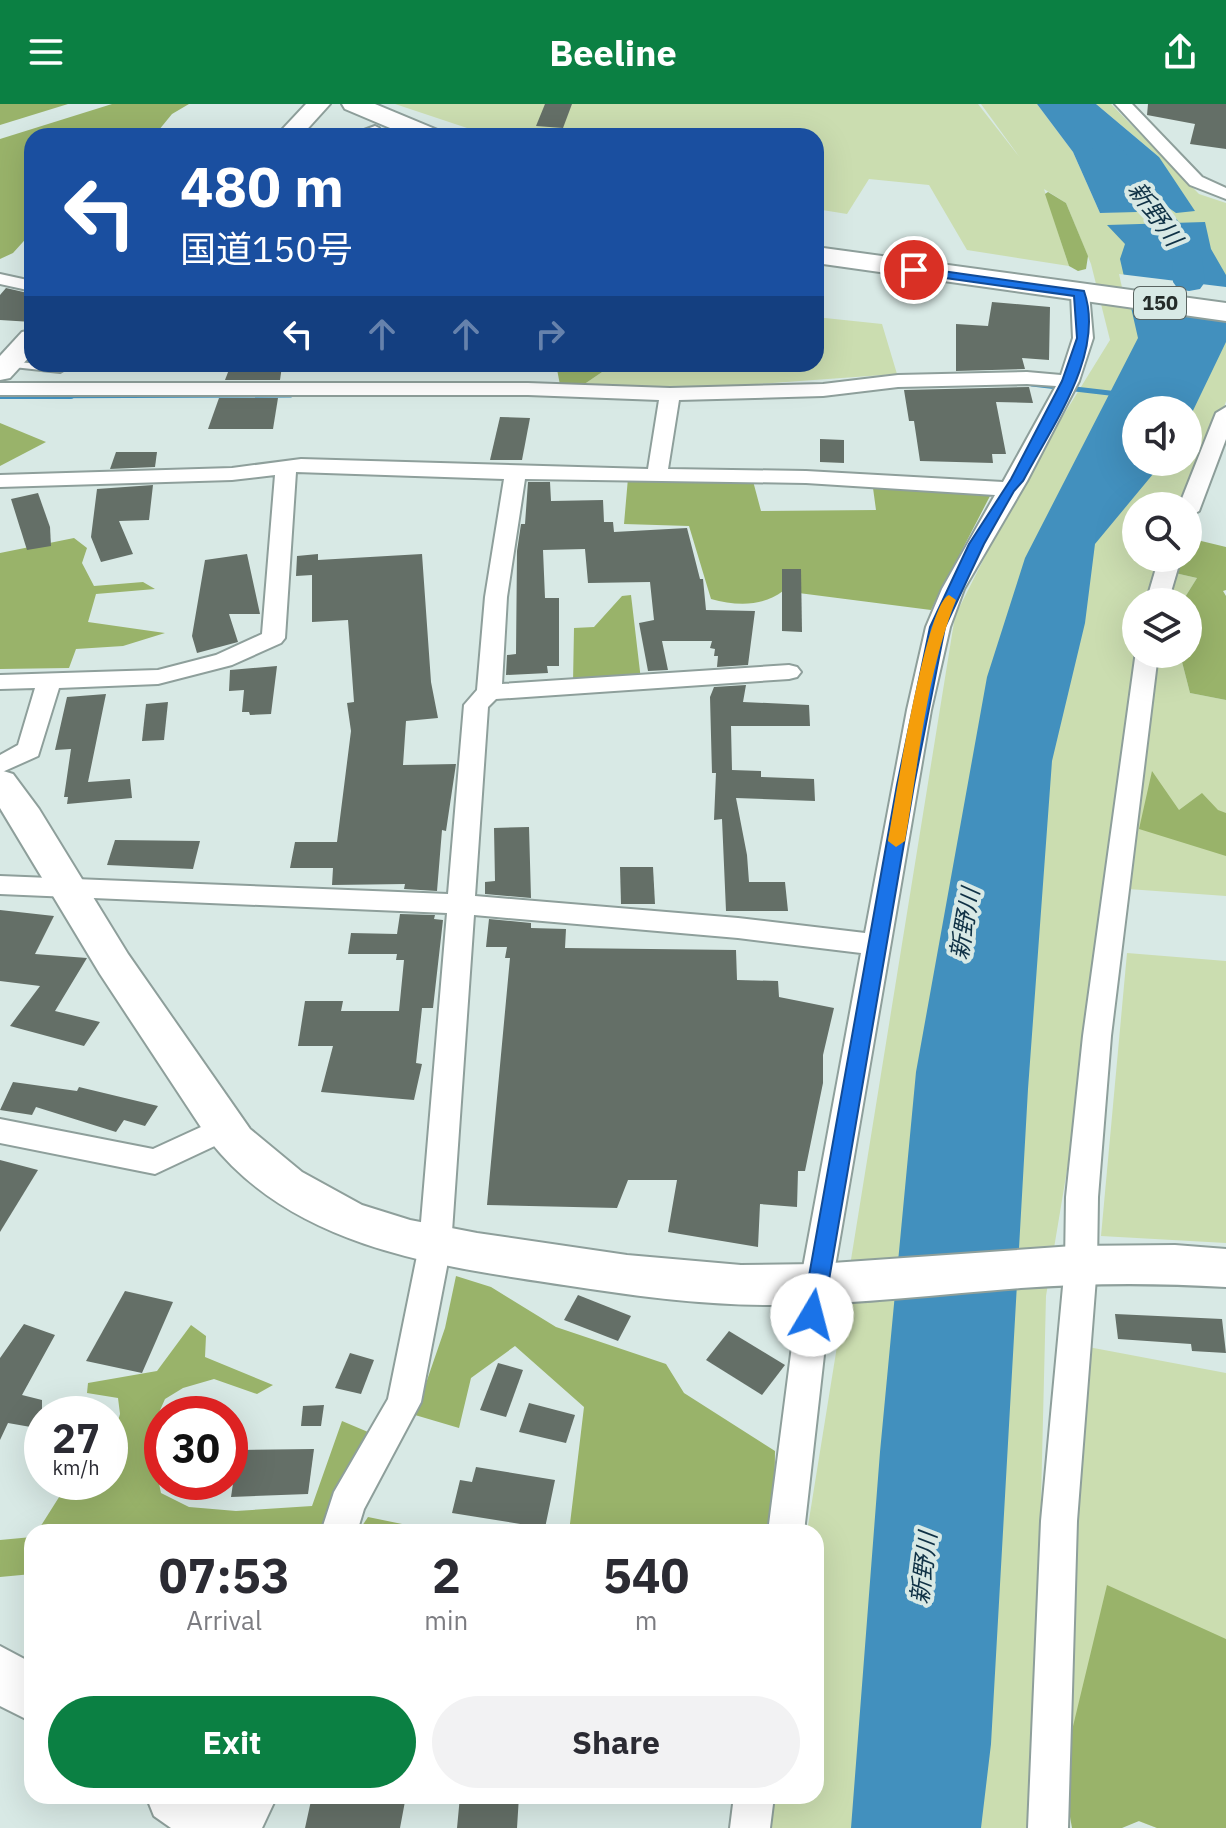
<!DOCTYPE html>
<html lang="en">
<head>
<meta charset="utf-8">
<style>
	body { margin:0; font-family:"IBM Plex Sans","Noto Sans JP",sans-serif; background:#f2f2f3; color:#2b2b33; height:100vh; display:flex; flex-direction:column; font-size:30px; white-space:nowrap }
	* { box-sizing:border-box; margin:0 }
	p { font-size:26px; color:#7c7c81 }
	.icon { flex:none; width:44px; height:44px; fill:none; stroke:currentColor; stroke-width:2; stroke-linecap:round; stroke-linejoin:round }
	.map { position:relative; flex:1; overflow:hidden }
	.side { position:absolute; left:24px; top:1420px; width:800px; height:280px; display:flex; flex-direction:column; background:#fff; border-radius:24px; box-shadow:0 8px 32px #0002 }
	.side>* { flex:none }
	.banner { position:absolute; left:24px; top:24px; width:800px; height:244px; border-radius:24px; box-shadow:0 8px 32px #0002; background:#1a4fa0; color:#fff; overflow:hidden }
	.tools { position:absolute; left:1122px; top:292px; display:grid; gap:16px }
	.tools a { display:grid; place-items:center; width:80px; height:80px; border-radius:50%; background:#fff; box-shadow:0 8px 32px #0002; font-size:40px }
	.speed { position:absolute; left:24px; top:1292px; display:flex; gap:16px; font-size:40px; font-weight:700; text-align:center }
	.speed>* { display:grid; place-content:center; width:104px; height:104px; border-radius:50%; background:#fff; box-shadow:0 8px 32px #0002; line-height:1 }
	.speed small { font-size:20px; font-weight:400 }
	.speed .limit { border:12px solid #d22; background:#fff; color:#111 }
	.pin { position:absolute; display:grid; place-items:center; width:68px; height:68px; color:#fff; margin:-34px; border:4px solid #fff; border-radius:50%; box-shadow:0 2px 8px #0007 }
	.me { position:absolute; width:88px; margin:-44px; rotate:8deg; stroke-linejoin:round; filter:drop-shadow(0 0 6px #0008) }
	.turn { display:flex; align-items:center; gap:28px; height:168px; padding:0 24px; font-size:36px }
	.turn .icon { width:104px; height:104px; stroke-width:2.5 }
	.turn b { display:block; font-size:56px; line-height:68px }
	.lanes { display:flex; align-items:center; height:76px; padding:0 24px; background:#0003; justify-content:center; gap:40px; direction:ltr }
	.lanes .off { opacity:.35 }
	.eta { display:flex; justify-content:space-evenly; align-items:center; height:136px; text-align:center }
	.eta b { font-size:48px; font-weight:700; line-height:56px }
	.primary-button { display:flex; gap:16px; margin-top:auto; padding:16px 24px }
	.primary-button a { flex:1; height:92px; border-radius:48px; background:#0b8043; color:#fff; font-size:32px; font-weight:700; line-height:92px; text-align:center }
	.primary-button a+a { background:#f2f2f3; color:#2b2b33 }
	header { display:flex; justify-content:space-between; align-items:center; height:104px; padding:0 24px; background:#0b8043; color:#fff; font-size:36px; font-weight:700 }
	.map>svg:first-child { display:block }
</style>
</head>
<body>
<header><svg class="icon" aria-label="menu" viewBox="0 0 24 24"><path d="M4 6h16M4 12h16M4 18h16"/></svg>Beeline<svg class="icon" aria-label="share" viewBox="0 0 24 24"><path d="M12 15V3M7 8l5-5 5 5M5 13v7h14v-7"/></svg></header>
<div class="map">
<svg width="1226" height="1724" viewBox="0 0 1226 1724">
	<rect width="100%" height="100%" fill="#d8e9e5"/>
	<g fill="#cbddb0" fill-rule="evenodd">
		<path d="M395 0H978L1021 55 981 0H1037L1073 48 1100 109 1136 107 1110 62 1176 109 1159 53 1096 0H1111L1199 90 1226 99V297L1188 424V402H1136V454H1179L1175 469 1197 474 1182 498H1136L1128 701 1046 1192 1033 1724H764L770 1692H816V1428H807L955 512 1024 375 1110 236 1091 160 1066 99 1044 85 1069 162 967 146 929 81 869 75 847 110 816 105V32H491ZM1136 306H1188V358H1136Z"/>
		<polygon points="825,214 882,220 897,270 689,285 583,281 605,266 631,261 816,260 816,215"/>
		<polygon points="1150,550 1180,550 1190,589 1226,596 1226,792 1128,785"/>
		<polygon points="1127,849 1226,857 1226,1139 1101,1132"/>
		<polygon points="1083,1242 1226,1269 1226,1724 1157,1724 1070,1692"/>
	</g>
	<g fill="#99b36a">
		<polygon points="0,0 68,0 0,21"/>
		<polygon points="112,0 189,0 172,10 154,32 32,32 32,128 13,149 0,155 0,35"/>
		<polygon points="1048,88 1066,99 1088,152 1086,165 1078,167 1069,162 1045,90"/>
		<polygon points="556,260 656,260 605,266 583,281 560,281"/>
		<polygon points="0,319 46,338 0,362"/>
		<path d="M628 374 753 377 761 407 876 406 873 384 990 392 931 506 783 487C762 503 736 502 711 495L689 422 624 420Z"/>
		<polygon points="74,434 87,444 82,459 94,482 143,478 155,485 96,490 88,518 165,529 123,542 76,545 69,564 0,565 0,449"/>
		<polygon points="1193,435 1226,443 1226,486 1223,487 1226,492 1226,596 1190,589 1180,550 1188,550 1188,498 1182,498 1197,474 1175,469 1182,454 1188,454 1188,444"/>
		<polygon points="631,491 641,576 573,579 574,524 594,523 622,492"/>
		<polygon points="1152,667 1179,706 1202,689 1218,706 1226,709 1226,752 1139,725"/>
		<polygon points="456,1172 491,1183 556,1223 666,1260 684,1289 775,1347 774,1428 569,1428 584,1303 515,1242 471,1274 459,1324 415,1311 445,1224"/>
		<polygon points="191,1221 206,1232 205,1253 273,1281 257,1290 214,1275 183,1284 165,1295 149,1331 161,1389 189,1403 236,1407 312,1402 342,1317 368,1328 326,1428 37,1428 61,1390 53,1378 110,1378 110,1344 120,1310 118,1294 87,1289 88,1279 157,1267"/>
		<polygon points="368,1413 441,1428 358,1428"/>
		<polygon points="32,1433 32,1470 0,1473 0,1436"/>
		<polygon points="1107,1481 1226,1535 1226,1724 1157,1724 1139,1717 1122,1724 1072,1724 1062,1668"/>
	</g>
	<g fill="#4290be">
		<polygon points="1037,0 1096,0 1159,53 1195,107 1176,109 1112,64 1137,108 1100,109 1073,48"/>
		<polygon points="1205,118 1211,145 1226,171 1226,238 1188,317 1188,306 1136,306 1136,358 1163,358 1095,440 1085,519 1052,657 1028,985 991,1640 981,1724 851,1724 880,1348 916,968 987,573 1025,454 1138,234 1120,155 1125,140 1107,121"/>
	</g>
	<polygon fill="#d8e9e5" points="1119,170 1226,183 1226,201 1123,188"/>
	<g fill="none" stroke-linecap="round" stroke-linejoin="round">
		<g stroke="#4290be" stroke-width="5">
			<polyline points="1032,280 1118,290"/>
			<polyline points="0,292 291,291"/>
		</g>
		<polyline stroke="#4290be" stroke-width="6" points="0,292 71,292"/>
		<polygon fill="#4290be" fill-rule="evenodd" points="1053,0 1081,0 1106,24 1185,126 1202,154 1205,178 1200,185 1189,187 1178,185 1173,178 1172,154 1160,134 1086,36"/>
	</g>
	<g fill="#646f67">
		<polygon points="545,0 572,0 563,24 536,22"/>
		<polygon points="1148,0 1226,0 1226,45 1190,40 1195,20 1147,11"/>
		<polygon points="6,184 32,190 32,218 0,216 0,191"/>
		<polygon points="992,198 1050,203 1049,256 1022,254 1025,265 956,267 956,220 988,222"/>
		<polygon points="282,262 280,276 225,276 230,263"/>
		<polygon points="1029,283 1033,299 996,298 1006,350 992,350 993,359 920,357 914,317 909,317 904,286"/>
		<polygon points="219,294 278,294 273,325 208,325"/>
		<polygon points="500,313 530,314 522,356 490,356"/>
		<polygon points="820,335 844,336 844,359 820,358"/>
		<polygon points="116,348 157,348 155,363 110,365"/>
		<polygon points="528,378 550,378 551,397 603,396 604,418 613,418 614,428 687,424 700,475 703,475 706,506 755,507 748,561 717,563 718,552 714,552 715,545 710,544 712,537 662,537 668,566 648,567 639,519 654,516 650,478 588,479 585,445 543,446 545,494 559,494 559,562 547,562 548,569 506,571 507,551 516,550 517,447 521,420 525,420"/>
		<polygon points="153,381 149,416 119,417 133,450 101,458 91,433 97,385"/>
		<polygon points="38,389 50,423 51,442 27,446 11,395"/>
		<polygon points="247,450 260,510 229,510 238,538 197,549 192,532 205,456"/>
		<polygon points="318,450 318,456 422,450 431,578 438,614 406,617 403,661 456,660 446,727 442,726 437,787 404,785 405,780 332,781 333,764 290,764 295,738 337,738 351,627 347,599 354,598 348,516 312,518 312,471 296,472 297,452"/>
		<polygon points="782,465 801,465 802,528 782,527"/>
		<polygon points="277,562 271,610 250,611 249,608 242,608 244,586 229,587 230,566"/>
		<polygon points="746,581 743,598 809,601 810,622 731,622 732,666 761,667 761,673 814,675 815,697 736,694 747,751 749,778 785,778 788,807 726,807 722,715 714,716 716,669 712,669 710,593 714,583"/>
		<polygon points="106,590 88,678 130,675 132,694 67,700 68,693 64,693 71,645 55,646 67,593"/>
		<polygon points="168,598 164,636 142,637 146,600"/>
		<polygon points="529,723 531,794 485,790 485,778 495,777 494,724"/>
		<polygon points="115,736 200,737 193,765 107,761"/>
		<polygon points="620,763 653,763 655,800 621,800"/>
		<polygon points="0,806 54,812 35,850 87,854 55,907 100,918 84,942 10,922 40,882 0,877"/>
		<polygon points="400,810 435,811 434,815 443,816 433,904 422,904 416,959 422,960 414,996 321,988 333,942 298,942 305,897 343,897 341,907 399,907 404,856 396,856 397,850 348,850 351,829 397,830"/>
		<polygon points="489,815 531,819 531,824 566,825 565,844 736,846 737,876 778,877 779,893 834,904 823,951 823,979 805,1067 798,1067 797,1103 760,1100 758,1143 668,1128 677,1076 628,1076 617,1104 487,1101 510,854 505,854 507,843 486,843"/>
		<polygon points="13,978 77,987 79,983 158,1002 145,1022 124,1016 116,1028 36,1003 32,1011 0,1006"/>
		<polygon points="0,1056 38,1066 0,1128"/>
		<polygon points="125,1187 173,1198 142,1269 86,1257"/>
		<polygon points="578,1191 631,1212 618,1237 564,1216"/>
		<polygon points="1115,1210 1222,1215 1226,1249 1192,1247 1191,1240 1118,1235"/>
		<polygon points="24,1220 55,1231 22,1291 42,1296 42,1325 8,1319 0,1336 0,1254"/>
		<polygon points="729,1227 785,1261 762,1291 706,1256"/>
		<polygon points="350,1249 374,1256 361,1290 335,1284"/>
		<polygon points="498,1259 523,1266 506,1313 480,1306"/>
		<polygon points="529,1299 575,1311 566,1339 519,1328"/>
		<polygon points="324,1301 321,1322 301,1322 303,1302"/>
		<polygon points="314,1345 308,1390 231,1393 238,1346"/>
		<polygon points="476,1363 555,1376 545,1424 452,1409 460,1376 472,1378"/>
		<polygon points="312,1692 406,1692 400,1724 305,1724"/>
		<polygon points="460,1692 519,1692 517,1724 457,1724"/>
	</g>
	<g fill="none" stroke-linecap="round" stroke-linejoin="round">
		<g stroke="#8e9f9b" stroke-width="4">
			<g id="lane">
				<polygon points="375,22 379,24 378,26 360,32 348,32"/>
				<polygon points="7,257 60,262 65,265 60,268 4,262 4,258"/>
			</g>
		</g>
		<g stroke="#8e9f9b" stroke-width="4">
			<g id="street">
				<polygon points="1115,0 1132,0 1202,73 1226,84 1226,95 1190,81"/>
				<polygon points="0,170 32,177 32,187 0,180"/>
				<path d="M1080 183 1089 189 1093 234 1079 277 1027 377 964 485 950 523 931 606 832 1180 804 1428H768L800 1180 861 849 738 834 474 811 451 1142 421 1298 364 1405 357 1428H321L334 1388 388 1295 419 1142 447 809 0 790V772L448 790 464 601 477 586 485 493 504 375 296 368 285 534 281 539 232 561 158 580 59 584 38 652 0 669V651L18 641 35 584 0 585V571L158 566 216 551 262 530 275 371 232 376 0 383V371L232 364 301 355 648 365 659 296 528 291H0V279H528L670 284 823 280 898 271 1027 268 1061 271 1073 234 1071 189ZM1027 280 1056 282 1003 378 806 367 668 365 679 296 823 292 898 283ZM525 375 806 379 995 391 942 485 926 523 907 606 865 829 738 814 475 792 488 603 496 595 789 575 797 573 801 568 797 563 789 561 502 580 507 493Z"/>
				<polygon points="1226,303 1226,335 1199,407 1188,413 1188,402 1179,402 1216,309"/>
				<polygon points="1159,454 1181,454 1168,498 1146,498"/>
				<polygon points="1136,547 1136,550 1158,550 1111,932 1098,1093 1097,1161 1077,1417 1068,1724 1028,1724 1041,1417 1065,1161 1066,1093 1083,932"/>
				<polygon points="225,1012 236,1016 240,1024 236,1032 155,1070 0,1039 0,1015 153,1045"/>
				<polygon points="235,1692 277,1692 262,1724 220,1724"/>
				<polygon points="734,1692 774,1692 770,1724 730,1724"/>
			</g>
		</g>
		<g stroke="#8e9f9b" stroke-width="4">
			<g id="secondary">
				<polygon points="306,0 330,0 301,32 276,32"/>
				<polygon points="32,226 32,250 10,274 0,276 0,252 22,228"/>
				<path d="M0 666 13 670 39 705 128 850 250 1025 302 1068 362 1101 410 1116 477 1129 627 1151 741 1161 818 1160 1073 1142 1175 1141 1226 1145V1183C1157 1179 1090 1179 1021 1184 941 1190 861 1200 780 1201 708 1202 635 1192 564 1181 438 1162 294 1144 210 1037L100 870 0 704Z"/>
				<polygon points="0,1542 32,1559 32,1618 0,1602"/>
				<polygon points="146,1692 223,1692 240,1704 249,1724 171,1724 154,1712"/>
			</g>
		</g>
		<g stroke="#8e9f9b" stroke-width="4">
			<g id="highway">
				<polygon points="342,0 375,0 440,27 444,32 409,32 345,5"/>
				<polygon points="816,143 1226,199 1226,217 816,159"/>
			</g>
		</g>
		<use href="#lane" fill="#fff" fill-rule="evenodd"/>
		<use href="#street" fill="#fff" fill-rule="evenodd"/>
		<use href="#secondary" fill="#fff" fill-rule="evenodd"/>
		<use href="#highway" fill="#fff" fill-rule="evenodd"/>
	</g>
	<path fill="#1a73e8" stroke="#114b97" stroke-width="2" d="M914 163 1084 187C1106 250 1051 323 1023 377L1014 387 984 440 945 523 914 681 823 1211 820 1218 812 1221 805 1218 802 1211 897 681 930 523 969 440 1011 375 1062 277 1077 234 1074 192 910 169 908 166Z"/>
	<path fill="#f59e0b" d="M949 491 956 496C926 571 919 657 905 737L896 743 888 737C894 703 926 499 949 491Z"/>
	<g text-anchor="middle" stroke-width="8" stroke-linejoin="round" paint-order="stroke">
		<rect fill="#d8e9e5" stroke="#5a6461" stroke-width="2" x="1134" y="183" width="52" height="32" rx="6"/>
		<g font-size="20" font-weight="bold" fill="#242b29">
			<text x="1160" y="206">150</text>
		</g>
		<g font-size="24" font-style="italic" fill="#0f3145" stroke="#d8e9e5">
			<text transform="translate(1155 110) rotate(54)" y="8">新野川</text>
			<text transform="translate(965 820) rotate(-80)" y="8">新野川</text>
			<text transform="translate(924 1464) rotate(-83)" y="8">新野川</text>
		</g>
	</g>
</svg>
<div class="tools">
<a><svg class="icon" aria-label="sound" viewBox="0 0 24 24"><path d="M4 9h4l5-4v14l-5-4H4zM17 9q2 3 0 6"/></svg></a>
<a><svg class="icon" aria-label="search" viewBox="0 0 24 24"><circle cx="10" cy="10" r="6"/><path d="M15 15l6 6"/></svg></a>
<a><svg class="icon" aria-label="layers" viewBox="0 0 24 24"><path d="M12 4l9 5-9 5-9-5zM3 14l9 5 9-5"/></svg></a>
</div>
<div class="speed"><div>27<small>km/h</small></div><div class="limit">30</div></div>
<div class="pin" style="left:914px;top:166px;background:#d93025"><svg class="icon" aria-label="arrive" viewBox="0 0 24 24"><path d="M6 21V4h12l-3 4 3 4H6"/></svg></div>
<svg class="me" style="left:812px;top:1211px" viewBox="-20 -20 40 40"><circle r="19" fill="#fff"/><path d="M0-13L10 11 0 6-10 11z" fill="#1a73e8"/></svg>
<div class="banner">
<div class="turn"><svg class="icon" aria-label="left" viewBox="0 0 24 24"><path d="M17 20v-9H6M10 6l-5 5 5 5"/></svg><div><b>480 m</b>国道150号</div></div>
<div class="lanes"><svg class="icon" aria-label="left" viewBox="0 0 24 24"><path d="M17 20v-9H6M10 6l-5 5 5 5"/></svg><svg class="icon off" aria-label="ahead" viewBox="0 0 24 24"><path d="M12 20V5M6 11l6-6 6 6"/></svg><svg class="icon off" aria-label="ahead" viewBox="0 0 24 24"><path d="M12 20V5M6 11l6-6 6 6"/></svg><svg class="icon off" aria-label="right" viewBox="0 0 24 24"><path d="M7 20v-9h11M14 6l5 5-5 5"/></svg></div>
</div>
<section class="side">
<div class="eta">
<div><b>07:53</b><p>Arrival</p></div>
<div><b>2</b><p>min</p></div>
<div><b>540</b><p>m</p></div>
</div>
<div class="primary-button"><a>Exit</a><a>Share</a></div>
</section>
</div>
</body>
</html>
